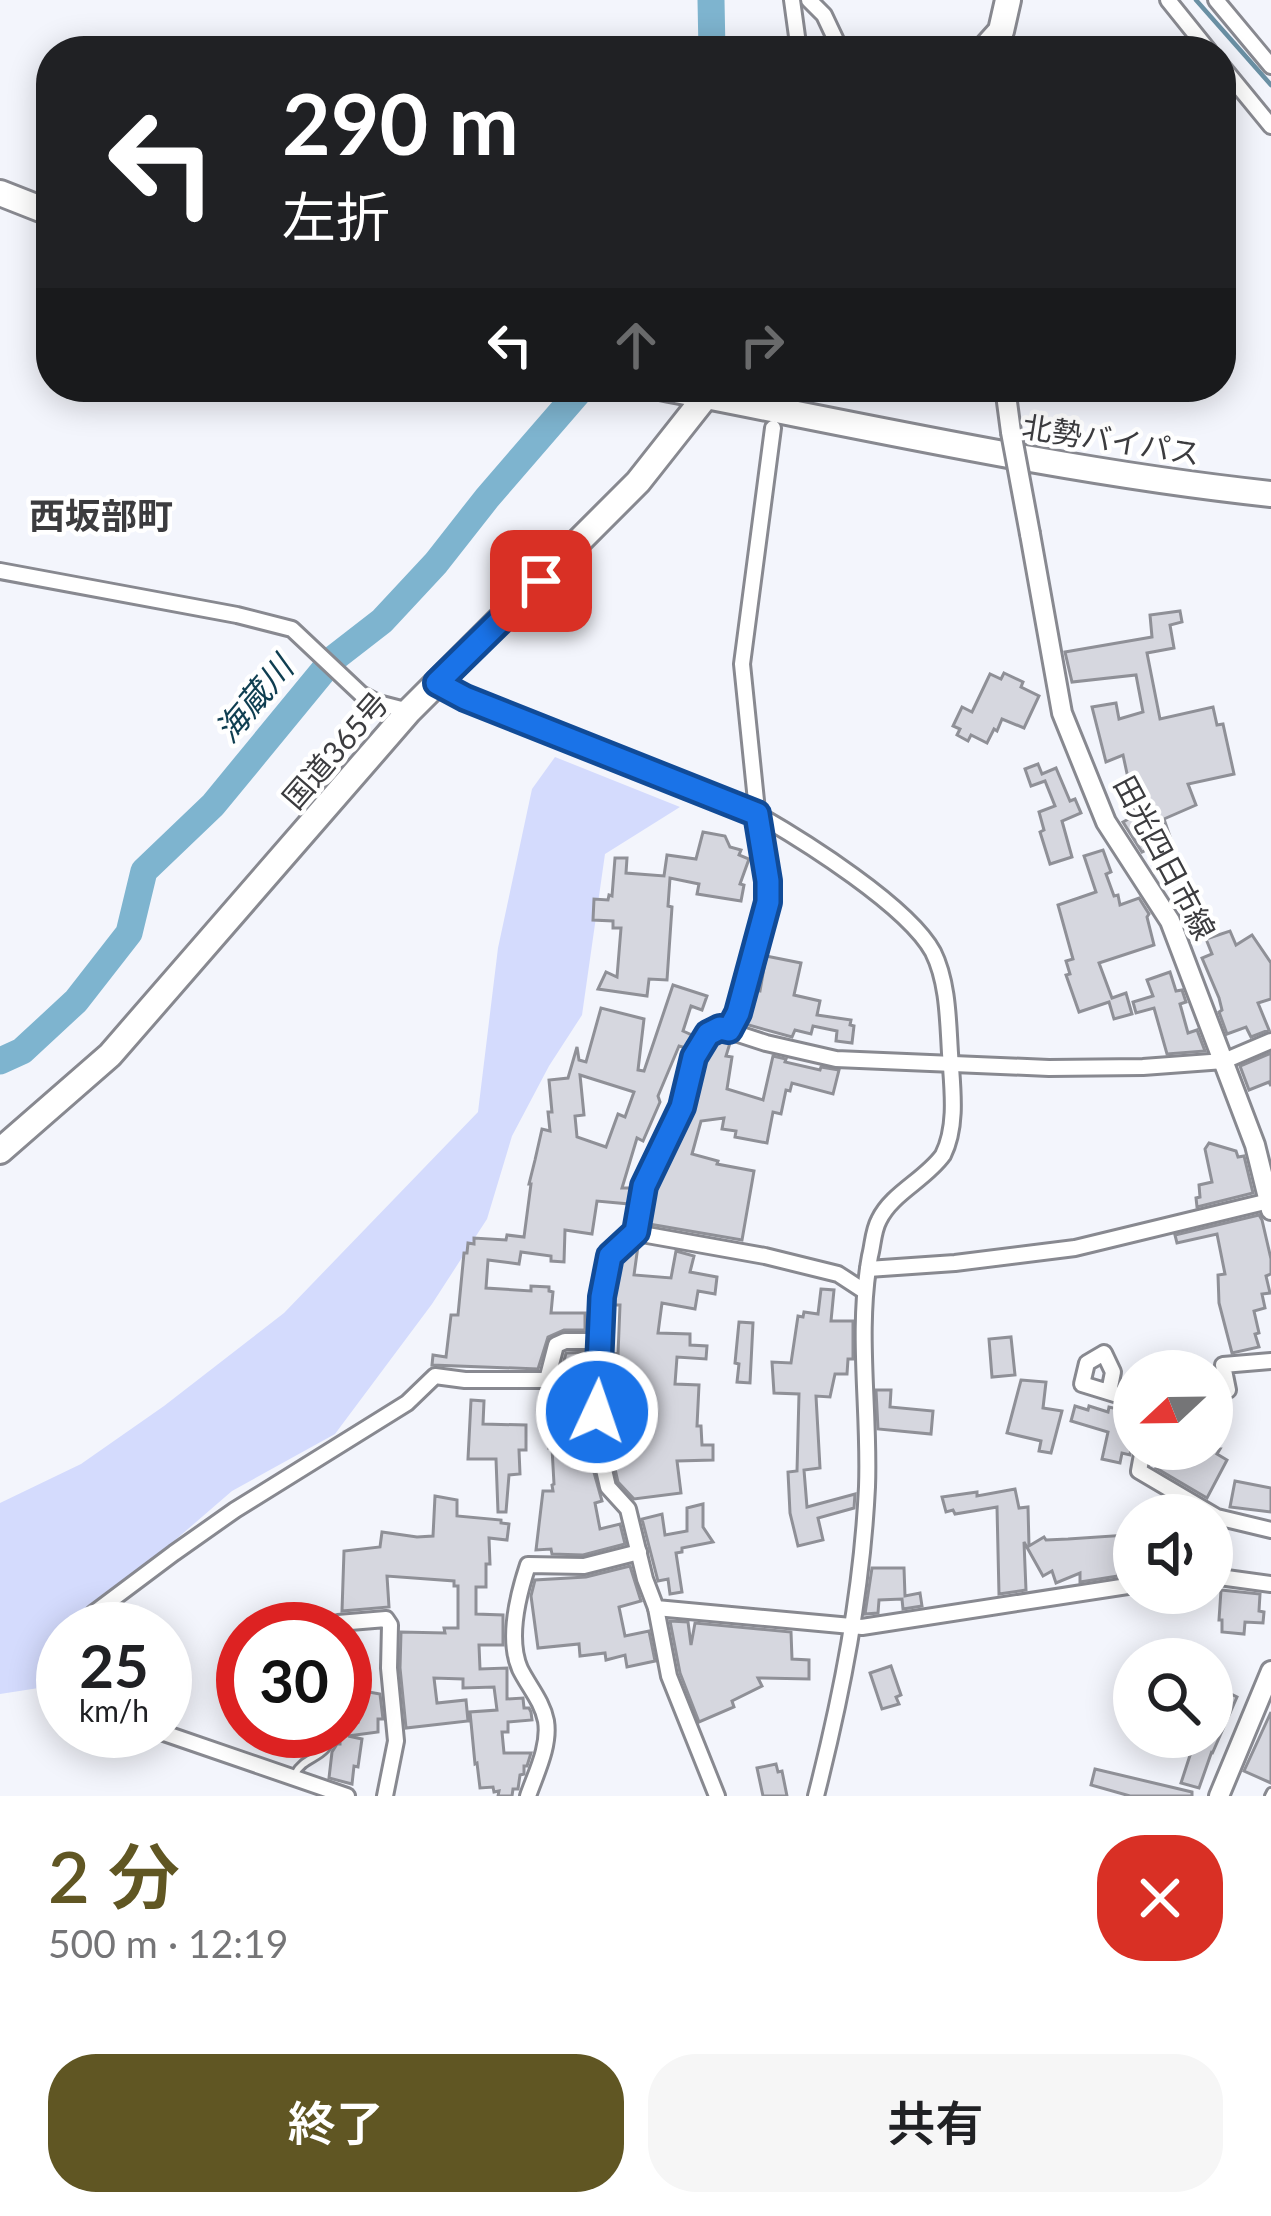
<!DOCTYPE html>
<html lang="ja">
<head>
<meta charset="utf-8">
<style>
	body { margin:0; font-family:Lato,"Noto Sans JP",sans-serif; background:#f6f6f6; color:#202124; height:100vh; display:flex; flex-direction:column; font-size:45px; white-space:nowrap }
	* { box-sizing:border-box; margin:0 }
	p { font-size:39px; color:#757577 }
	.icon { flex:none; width:66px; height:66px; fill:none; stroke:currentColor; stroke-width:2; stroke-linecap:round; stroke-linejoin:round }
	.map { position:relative; height:1796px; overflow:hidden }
	.panel { display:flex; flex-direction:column; background:#fff; flex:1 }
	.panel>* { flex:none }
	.top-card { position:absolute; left:36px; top:36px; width:1200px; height:366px; border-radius:48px; box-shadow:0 6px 30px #0003; background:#202124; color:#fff; overflow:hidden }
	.needle { width:78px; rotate:248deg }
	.controls { position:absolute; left:1113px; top:1350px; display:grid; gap:24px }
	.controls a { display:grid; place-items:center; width:120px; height:120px; border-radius:50%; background:#fff; box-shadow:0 6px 30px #0003; font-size:60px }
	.speed { position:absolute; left:36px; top:1602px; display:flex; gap:24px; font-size:60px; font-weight:700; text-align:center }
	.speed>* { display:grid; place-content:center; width:156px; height:156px; border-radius:50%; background:#fff; box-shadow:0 6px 30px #0003; line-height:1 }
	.speed small { font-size:30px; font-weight:400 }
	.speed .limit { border:18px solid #d22; background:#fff; color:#111 }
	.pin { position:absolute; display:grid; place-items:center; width:102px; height:102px; color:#fff; margin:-51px; border-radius:24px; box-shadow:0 6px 18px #0006 }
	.me { position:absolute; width:132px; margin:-66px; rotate:3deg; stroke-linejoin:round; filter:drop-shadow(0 0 9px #0008) }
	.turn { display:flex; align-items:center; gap:42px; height:252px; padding:0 48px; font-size:54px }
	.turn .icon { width:156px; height:156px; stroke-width:2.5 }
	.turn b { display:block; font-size:84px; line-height:102px }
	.lanes { display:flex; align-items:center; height:114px; padding:0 48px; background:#0003; justify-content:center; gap:60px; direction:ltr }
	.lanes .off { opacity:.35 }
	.round { display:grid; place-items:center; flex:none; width:126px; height:126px; border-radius:48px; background:#f6f6f6 }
	.overview { display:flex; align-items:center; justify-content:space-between; height:204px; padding:0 48px }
	h1 { font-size:72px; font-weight:600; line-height:90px; color:#605623 }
	.primary-button { display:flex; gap:24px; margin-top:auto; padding:24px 48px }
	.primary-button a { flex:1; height:138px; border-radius:48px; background:#605623; color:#fff; font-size:48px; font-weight:600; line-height:138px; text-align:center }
	.primary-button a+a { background:#f6f6f6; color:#202124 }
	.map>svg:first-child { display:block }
</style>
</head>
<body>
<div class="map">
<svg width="1271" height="1796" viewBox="0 0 1271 1796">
	<rect width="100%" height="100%" fill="#f3f5fc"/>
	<polygon fill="#d4dbfd" points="555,757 680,807 605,854 582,1015 549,1066 512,1136 487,1219 432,1304 335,1434 232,1491 108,1598 90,1629 63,1629 63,1676 58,1685 0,1694 0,1503 81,1464 164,1406 284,1313 478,1112 498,948 532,789"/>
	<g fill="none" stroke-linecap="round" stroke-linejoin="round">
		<polyline stroke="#6a90a4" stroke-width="4.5" points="1196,0 1271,85"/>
		<g stroke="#7eb4cf" stroke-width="27">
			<polyline points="711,0 712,51"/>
			<polyline points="0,1061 22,1051 76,1001 129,933 144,871 213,805 333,659 382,621 436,563 487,498 583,387"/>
		</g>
	</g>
	<g fill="#d6d7df" stroke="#8f9097" stroke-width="3" fill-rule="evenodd">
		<polygon points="1180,611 1182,622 1170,625 1174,648 1147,653 1160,719 1213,707 1217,725 1223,724 1234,774 1188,784 1196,805 1164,819 1179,863 1166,868 1157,845 1142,852 1123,822 1136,815 1123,755 1106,762 1092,707 1116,703 1119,719 1143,712 1136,675 1072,682 1065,652 1152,637 1150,615"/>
		<polygon points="1004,673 1023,682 1021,687 1039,696 1024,728 1002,719 997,731 994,729 987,743 971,735 968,741 957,735 960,729 953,726 962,707 972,712 990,674 1001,679"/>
		<polygon points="1038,764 1042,774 1056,768 1070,801 1075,799 1081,813 1062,821 1072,857 1050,864 1040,832 1044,830 1039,812 1055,806 1045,781 1031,786 1025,769"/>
		<polygon points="703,832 725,836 730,847 741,850 739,855 749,859 740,884 744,885 741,901 697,894 699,884 670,878 668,906 672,907 667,980 649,979 647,996 598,989 606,972 617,977 621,928 613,928 613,921 593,920 594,899 608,900 609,895 612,896 615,858 627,858 626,873 664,876 667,855 696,859"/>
		<polygon points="1103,850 1111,872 1106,874 1114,896 1118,895 1120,905 1139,898 1149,914 1147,917 1154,945 1099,963 1112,998 1126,993 1132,1014 1114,1019 1109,1002 1079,1012 1066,975 1070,974 1066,961 1073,959 1058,905 1096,892 1084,856"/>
		<polygon points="1230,931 1236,945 1252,935 1271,963 1271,999 1258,1003 1269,1030 1251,1037 1246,1027 1227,1034 1219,1012 1222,1010 1219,998 1202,958 1212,954 1206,939"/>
		<polygon points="766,956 801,963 794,995 820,1001 817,1015 851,1020 850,1025 854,1026 852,1043 836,1041 837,1031 813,1026 811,1034 795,1030 792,1037 745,1024 756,990 760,991"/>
		<polygon points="1170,972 1176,991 1182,990 1186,1002 1180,1004 1188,1033 1197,1030 1205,1051 1167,1054 1154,1008 1136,1013 1133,1002 1153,996 1147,980"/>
		<path d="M673 985 707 996 702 1010 691 1006 683 1031 694 1036 686 1048 679 1046 658 1096 660 1102 643 1141 637 1138 622 1188H632L630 1204 597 1201 592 1234 565 1230 564 1262 551 1261V1256L521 1252 519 1264 488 1260 486 1288 531 1291V1286L549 1287V1291L553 1292 551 1313H585V1330H564L548 1337 538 1369 432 1365 433 1355 446 1357 451 1315H458L464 1253H467L468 1243 474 1244V1238L506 1240 507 1235 524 1237 531 1184H529L535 1160 542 1129 550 1131 548 1112H552L549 1080 568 1078 577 1047 579 1060 586 1062 601 1008 644 1019 638 1070 644 1071ZM580 1075 634 1092 625 1117 618 1114 606 1147 577 1137 575 1116 584 1115Z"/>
		<polygon points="721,1040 730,1043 726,1056 732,1057 727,1089 763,1100 773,1056 786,1059 785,1062 820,1070 821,1067 839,1070 833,1094 792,1083 790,1091 786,1090 781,1114 773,1112 767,1143 735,1137 736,1131 722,1129 724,1118 701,1121 692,1154 718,1161 717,1164 754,1171 742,1240 649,1224 655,1189 692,1111 705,1061 716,1043"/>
		<polygon points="1271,1053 1271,1086 1269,1082 1249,1090 1240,1066"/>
		<polygon points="1209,1143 1236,1151 1238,1157 1244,1156 1253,1193 1197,1207 1196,1198 1200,1197 1199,1185 1212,1182 1205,1149"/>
		<polygon points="1259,1215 1262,1220 1271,1259 1271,1274 1266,1276 1270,1293 1262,1294 1265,1308 1254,1311 1259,1333 1255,1334 1259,1347 1232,1353 1219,1303 1218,1275 1225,1274 1217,1234 1177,1243 1175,1235"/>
		<polygon points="638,1246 634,1275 671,1278 676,1251 694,1256 690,1272 717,1277 715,1294 698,1291 695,1309 662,1303 658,1333 690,1334 690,1345 707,1346 706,1359 677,1357 675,1384 699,1385 697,1426 701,1426 702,1445 713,1445 713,1460 677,1461 681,1493 634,1499 618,1482 608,1438 611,1353 618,1354 620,1305 613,1305 613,1298 620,1261"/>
		<polygon points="821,1289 834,1290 831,1321 853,1321 853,1359 848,1359 847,1374 835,1374 830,1397 816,1396 820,1468 804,1470 807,1507 855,1494 854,1508 818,1518 823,1540 798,1546 790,1513 788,1472 797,1471 799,1394 774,1393 772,1362 791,1363 798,1316 803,1317 804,1312 818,1314"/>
		<polygon points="739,1322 753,1323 750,1383 737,1382 739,1364 735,1363"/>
		<polygon points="1011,1337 1015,1375 992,1377 989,1339"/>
		<polygon points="589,1352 588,1381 559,1380 566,1353"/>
		<polygon points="1021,1380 1046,1382 1043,1408 1062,1411 1051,1453 1039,1451 1041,1441 1007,1433"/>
		<polygon points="876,1390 891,1390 890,1407 933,1411 931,1434 878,1429"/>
		<polygon points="471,1400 484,1401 483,1424 526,1425 526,1450 519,1450 520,1474 509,1475 506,1512 498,1512 496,1459 468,1459"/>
		<polygon points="1075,1406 1088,1410 1089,1406 1108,1412 1109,1407 1127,1411 1123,1423 1134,1425 1130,1455 1122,1453 1120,1463 1102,1459 1108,1432 1071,1421"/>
		<polygon points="551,1435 572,1436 574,1460 590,1458 602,1501 595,1503 600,1529 620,1524 625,1544 583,1555 552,1554 551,1549 536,1550 543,1491 553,1491 552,1485 554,1484 552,1448 549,1448"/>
		<polygon points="1168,1449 1220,1449 1217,1454 1227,1460 1207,1498 1156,1468"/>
		<polygon points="1235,1481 1271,1488 1271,1512 1230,1507"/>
		<polygon points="1015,1489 1019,1508 1028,1507 1029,1546 1044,1537 1046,1540 1068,1539 1127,1535 1128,1543 1134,1542 1134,1560 1117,1562 1118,1576 1080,1582 1080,1573 1056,1583 1052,1571 1043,1576 1024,1542 1026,1590 999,1594 997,1507 955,1514 953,1510 946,1512 942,1497 977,1492 977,1496"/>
		<polygon points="435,1496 457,1500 457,1516 501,1520 501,1523 509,1524 507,1540 489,1538 490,1564 486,1564 486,1587 476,1587 476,1614 503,1615 503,1645 479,1645 480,1669 507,1668 507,1699 523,1698 524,1708 529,1708 531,1712 532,1720 508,1722 508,1732 502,1732 504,1753 531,1753 527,1766 524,1766 524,1774 520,1775 518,1789 513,1789 512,1796 498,1796 499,1791 494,1792 493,1787 480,1788 477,1763 475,1764 470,1712 497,1710 494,1687 463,1688 463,1679 434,1678 437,1703 466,1700 468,1721 406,1728 400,1668 401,1632 445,1633 444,1628 458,1628 458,1586 454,1586 454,1581 387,1576 389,1607 342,1611 344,1551 380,1547 382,1532 417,1537 433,1536"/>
		<polygon points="703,1504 703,1527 713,1542 682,1548 682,1552 676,1553 682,1592 670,1594 668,1579 658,1581 642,1519 662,1514 665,1535 687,1531 687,1508"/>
		<polygon points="630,1566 641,1601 619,1607 625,1636 649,1631 655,1661 627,1667 625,1655 606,1660 605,1653 580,1656 579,1644 538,1648 531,1596 535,1580 586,1577"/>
		<polygon points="872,1568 904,1568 905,1596 920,1593 922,1606 903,1609 902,1599 879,1600 878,1613 865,1614"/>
		<polygon points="1221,1590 1260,1594 1259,1611 1264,1612 1263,1623 1245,1622 1244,1634 1222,1632 1222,1620 1219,1620"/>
		<polygon points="670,1621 688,1622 691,1645 695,1623 791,1632 792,1659 809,1660 809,1679 758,1678 762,1686 732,1701 734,1707 699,1722 680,1673"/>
		<polygon points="891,1666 901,1695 896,1697 899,1704 882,1709 870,1673"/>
		<polygon points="358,1690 380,1694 383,1719 378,1719 378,1732 348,1736 362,1739 358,1767 354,1766 352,1784 329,1778 332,1752 337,1744 340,1744 340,1735 345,1736 345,1722 358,1722"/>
		<polygon points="1225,1691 1237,1697 1212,1754 1212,1751 1199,1788 1181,1783 1194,1743 1181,1737 1212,1737 1212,1722"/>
		<polygon points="1271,1712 1271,1783 1244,1771"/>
		<polygon points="776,1764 778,1772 782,1771 787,1796 763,1796 757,1768"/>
		<polygon points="1095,1769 1192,1792 1192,1796 1130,1796 1091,1785"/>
	</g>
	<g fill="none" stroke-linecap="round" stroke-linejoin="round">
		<g stroke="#888990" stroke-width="12">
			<g id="lane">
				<path d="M295 1774C305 1754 329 1760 332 1731"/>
				<polyline points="1269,1796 1271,1792"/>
			</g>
		</g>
		<g stroke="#888990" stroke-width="20">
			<g id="street">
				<polyline points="792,0 799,51"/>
				<polyline points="809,0 824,15 841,51"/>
				<polyline points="1168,0 1209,51"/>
				<polyline points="1216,0 1271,66"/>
				<polyline points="1221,65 1271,126"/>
				<polyline points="780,392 782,387"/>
				<polyline points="0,571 237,615 292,629 361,694 378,703 409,711"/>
				<path d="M437 683 465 699 757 814C804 841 908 906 933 952 948 982 948 1021 950 1053 952 1086 958 1125 943 1155 925 1180 892 1193 879 1220 873 1231 873 1245 870 1256 856 1333 870 1409 867 1487 862 1592 842 1694 816 1796"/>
				<polyline points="729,1030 738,1013 769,892 759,830 742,664 773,428"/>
				<polyline points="636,1233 765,1256 838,1274 864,1291"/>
				<polyline points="868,1269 955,1263 1075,1248 1269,1201"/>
				<polyline points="1228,1390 1223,1365 1271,1361"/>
				<polyline points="1109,1392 1113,1372 1104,1353 1087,1363 1082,1384 1134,1400"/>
				<polyline points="1143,1449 1139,1471 1217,1517 1271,1530"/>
				<polyline points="1212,1576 1271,1584"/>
				<polyline points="1134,1585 862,1627 656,1608 645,1579 628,1509 608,1487 597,1439 602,1297 610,1255 636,1233 644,1186 682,1107 694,1057 708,1034 720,1028 766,1043 836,1059 1049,1068 1143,1067 1224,1061 1271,1041"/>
				<polyline points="656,1608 669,1676 717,1796"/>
				<polyline points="338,1623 386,1619 390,1625 389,1668 396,1741 385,1796"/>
				<polyline points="86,1629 94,1613 174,1553 235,1510 407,1403 435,1376 465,1380 547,1380 556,1345 565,1341 601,1341"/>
				<polyline points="63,1672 51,1694 63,1698"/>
				<polyline points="158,1731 347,1796"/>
				<path d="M528 1796C536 1773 550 1746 546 1721 542 1701 529 1687 520 1669 507 1639 518 1595 528 1565L584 1566 639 1552"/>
			</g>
		</g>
		<g stroke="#888990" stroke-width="24">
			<g id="secondary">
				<polyline points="1005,387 1011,432"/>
				<polyline points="1030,534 1062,713 1106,822 1170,921 1255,1145 1271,1210"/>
				<polyline points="1219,1796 1271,1671"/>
			</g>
		</g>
		<g stroke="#888990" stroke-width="30">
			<g id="highway">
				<polyline points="983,51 1001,31 1008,0"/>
				<polyline points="0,193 51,213"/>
				<path d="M660 387C863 426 1065 472 1271 494"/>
				<polyline points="0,1151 110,1055 409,711 638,482 713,387"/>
			</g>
		</g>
		<use href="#lane" stroke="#fff" stroke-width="6"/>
		<use href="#street" stroke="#fff" stroke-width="14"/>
		<use href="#secondary" stroke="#fff" stroke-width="18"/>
		<use href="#highway" stroke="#fff" stroke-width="24"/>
		<g stroke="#888990" stroke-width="24" stroke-linecap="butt">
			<polyline id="secondary-bridge" points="1011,432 1030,534"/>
		</g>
		<use href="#secondary-bridge" stroke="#fff" stroke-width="18"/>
	</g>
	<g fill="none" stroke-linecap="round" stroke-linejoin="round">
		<g stroke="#114b97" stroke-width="30">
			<polyline id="route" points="541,581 437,683 465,698 757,814 768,881 768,902 738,1013 729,1030 720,1028 708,1034 694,1057 682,1107 644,1186 636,1232 610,1256 602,1297 597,1412"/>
		</g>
		<use href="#route" stroke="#1a73e8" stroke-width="21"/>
	</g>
	<g text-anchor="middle" stroke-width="9" stroke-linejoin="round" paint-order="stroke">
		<g font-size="30" fill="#3c3c3f" stroke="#fff">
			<text transform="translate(1111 441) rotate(9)" y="10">北勢バイパス</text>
			<text transform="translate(336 751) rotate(-49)" y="10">国道365号</text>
			<text transform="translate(1164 858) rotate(62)" y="10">田光四日市線</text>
		</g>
		<g font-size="33" font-style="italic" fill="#0f3e51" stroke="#fff">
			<text transform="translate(254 699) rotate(-50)" y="12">海蔵川</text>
		</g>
		<g font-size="36" font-weight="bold" fill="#3c3c3f" stroke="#fff">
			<text x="101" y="529">西坂部町</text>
		</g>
	</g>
</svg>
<div class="controls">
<a><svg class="needle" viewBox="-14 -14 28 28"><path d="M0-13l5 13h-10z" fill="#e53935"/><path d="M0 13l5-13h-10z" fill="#757577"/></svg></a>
<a><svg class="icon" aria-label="sound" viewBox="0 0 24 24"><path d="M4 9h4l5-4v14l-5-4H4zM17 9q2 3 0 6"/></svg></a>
<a><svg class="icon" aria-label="search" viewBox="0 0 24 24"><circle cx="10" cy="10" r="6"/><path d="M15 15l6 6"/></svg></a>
</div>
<div class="speed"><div>25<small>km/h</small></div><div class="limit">30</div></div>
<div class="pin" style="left:541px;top:581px;background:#d93025"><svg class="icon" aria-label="arrive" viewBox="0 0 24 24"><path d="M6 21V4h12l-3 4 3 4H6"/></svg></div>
<svg class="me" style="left:597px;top:1412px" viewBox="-20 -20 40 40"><circle r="17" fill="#1a73e8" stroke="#fff" stroke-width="3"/><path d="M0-11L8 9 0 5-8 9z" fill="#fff"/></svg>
<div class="top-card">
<div class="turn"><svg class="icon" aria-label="left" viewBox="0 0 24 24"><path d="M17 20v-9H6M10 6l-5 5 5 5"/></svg><div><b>290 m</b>左折</div></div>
<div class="lanes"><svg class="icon" aria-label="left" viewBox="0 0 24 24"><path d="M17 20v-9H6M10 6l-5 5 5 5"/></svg><svg class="icon off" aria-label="ahead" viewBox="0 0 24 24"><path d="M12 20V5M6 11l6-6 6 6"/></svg><svg class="icon off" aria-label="right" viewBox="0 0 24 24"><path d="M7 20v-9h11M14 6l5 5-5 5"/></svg></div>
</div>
</div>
<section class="panel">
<div class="overview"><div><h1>2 分</h1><p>500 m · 12:19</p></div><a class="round" style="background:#d93025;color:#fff"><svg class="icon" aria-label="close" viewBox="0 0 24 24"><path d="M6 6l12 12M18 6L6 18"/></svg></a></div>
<div class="primary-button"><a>終了</a><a>共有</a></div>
</section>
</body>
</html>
